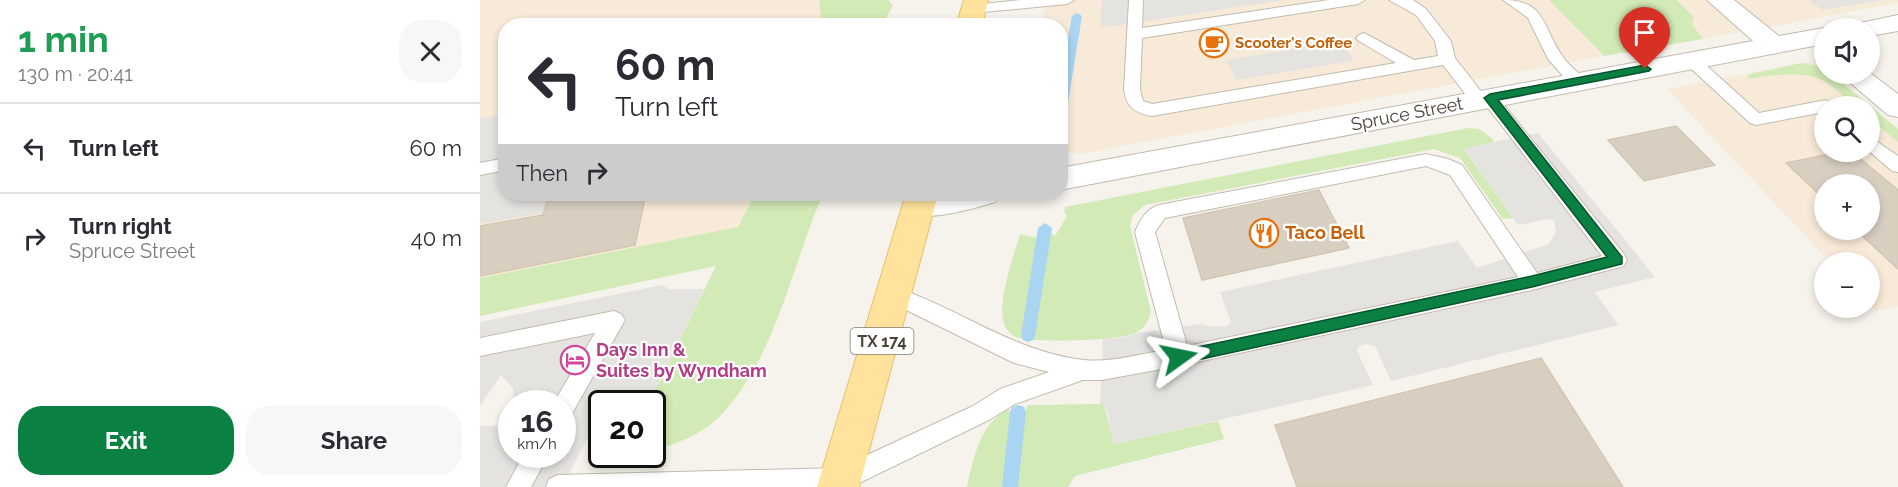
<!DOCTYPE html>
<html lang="en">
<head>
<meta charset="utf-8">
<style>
	body { margin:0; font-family:Raleway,sans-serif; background:#f7f7f7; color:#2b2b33; height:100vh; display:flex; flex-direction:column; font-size:22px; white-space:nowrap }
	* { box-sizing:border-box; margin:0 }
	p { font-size:20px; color:#7c7c81 }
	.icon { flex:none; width:33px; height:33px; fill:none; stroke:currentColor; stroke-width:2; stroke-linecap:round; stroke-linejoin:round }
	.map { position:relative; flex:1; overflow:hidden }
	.side { display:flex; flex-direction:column; background:#fff; width:480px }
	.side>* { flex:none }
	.guide { position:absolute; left:18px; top:18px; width:570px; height:183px; border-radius:24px; box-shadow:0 3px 9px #0003; background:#fff; color:#2b2b33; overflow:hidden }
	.fabs { position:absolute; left:1334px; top:18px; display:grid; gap:12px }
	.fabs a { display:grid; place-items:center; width:66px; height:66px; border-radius:50%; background:#fff; box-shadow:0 3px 9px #0003; font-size:30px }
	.speed { position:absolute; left:18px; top:390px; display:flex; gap:12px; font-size:30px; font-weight:700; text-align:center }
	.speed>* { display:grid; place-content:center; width:78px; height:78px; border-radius:50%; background:#fff; box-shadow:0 3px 9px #0003; line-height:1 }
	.speed small { font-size:15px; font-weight:400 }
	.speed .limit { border:3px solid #111; border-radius:9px; background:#fff; color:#111 }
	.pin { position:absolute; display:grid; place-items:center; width:51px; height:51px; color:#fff; margin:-62px -26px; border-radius:50% 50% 50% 0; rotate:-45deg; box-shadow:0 0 6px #0007 }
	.pin .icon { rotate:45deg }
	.me { position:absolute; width:66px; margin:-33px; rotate:78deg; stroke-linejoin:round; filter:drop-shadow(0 0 4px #0008) }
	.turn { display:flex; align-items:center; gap:21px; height:126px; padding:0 18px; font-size:27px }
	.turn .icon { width:78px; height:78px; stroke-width:2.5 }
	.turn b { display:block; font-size:42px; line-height:51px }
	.then { display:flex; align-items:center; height:57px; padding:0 18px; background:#0003; gap:12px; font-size:22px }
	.round { display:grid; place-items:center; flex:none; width:63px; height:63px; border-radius:24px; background:#f7f7f7 }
	.head { display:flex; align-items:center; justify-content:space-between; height:102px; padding:0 18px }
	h1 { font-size:36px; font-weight:700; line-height:45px; color:#1e9e55 }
	.primary-button { display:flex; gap:12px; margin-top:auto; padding:12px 18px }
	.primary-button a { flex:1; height:69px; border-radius:24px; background:#0b8043; color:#fff; font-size:24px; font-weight:700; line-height:69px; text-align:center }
	.primary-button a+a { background:#f7f7f7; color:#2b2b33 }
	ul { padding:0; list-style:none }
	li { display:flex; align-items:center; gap:18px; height:90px; padding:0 18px; border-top:2px solid #e1e1e2 }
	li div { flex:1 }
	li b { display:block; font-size:22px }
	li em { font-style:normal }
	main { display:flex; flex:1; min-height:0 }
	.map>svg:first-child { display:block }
</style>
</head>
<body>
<main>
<section class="side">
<div class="head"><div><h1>1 min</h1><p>130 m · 20:41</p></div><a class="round"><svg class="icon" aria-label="close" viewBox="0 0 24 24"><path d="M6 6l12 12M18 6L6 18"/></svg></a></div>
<ul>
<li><svg class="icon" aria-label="left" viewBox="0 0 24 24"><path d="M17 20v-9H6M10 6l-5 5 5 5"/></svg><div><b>Turn left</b></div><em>60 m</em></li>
<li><svg class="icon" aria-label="right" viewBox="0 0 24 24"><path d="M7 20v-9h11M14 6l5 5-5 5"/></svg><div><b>Turn right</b><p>Spruce Street</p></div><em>40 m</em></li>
</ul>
<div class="primary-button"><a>Exit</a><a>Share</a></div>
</section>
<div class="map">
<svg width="1418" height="487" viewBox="0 0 1418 487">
	<rect width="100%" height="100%" fill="#f6f3ec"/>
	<g fill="#f7ead8" fill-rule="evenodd">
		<polygon points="0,0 366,0 353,25 26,26 26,194 275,194 259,227 0,278"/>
		<polygon points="563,0 1069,0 1124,56 599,154 581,150 580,26 565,25"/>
		<polygon points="1196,0 1418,0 1418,3 1223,39 1212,24 1214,16"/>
		<path d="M1328 62 1343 67 1344 74H1352L1418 128V306L1396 311 1389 304V262H1350L1187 89ZM1344 106H1389V152H1344ZM1344 184H1389V230H1344Z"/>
	</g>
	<g fill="#d2eab5">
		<polygon points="339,0 408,0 413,5 406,19 387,25 342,25"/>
		<polygon points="1069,0 1196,0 1214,17 1212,24 1223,39 1124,56"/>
		<path d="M1321 63 1343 68 1344 74H1351L1418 129V142L1389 118V106C1367 106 1365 95 1349 84 1324 69 1295 75 1269 79L1267 75Z"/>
		<path d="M988 128 999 129 1013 139V143L984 149 1033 218 1023 219 980 158 954 149 665 205 653 215 650 226 671 312C669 321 664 329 655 333 642 341 551 343 536 337 533 336 528 331 526 328 514 307 534 257 540 234L557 238 569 232 575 236 587 216 584 212 585 207Z"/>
		<path d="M275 194H343C311 267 296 359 238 418 221 435 195 444 173 451L172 404 169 403 236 266 0 316V278L258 227Z"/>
		<path d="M624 404 634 444 738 421 744 439 595 476 588 487H487C493 459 500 422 529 409L533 424 541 423 548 405Z"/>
	</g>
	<g fill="#e5e3e0">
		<polygon points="622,0 804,0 620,28"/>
		<polygon points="1329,0 1401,0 1342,10"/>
		<polygon points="862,41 874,61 756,80 746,60"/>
		<polygon points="25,114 26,194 69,194 63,213 0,224 0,119"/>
		<polygon points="1058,133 1175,277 1115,292 1138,325 911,381 895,346 885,344 879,346 877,351 893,385 634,444 626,407 620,403 623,338 641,338 657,333 720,324 733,327 746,326 751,322 740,292 978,241 997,268 1069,244 1076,232 1074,221 1069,219 1038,225 984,148"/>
		<polygon points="182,285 189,289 224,289 169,403 122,404 121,439 107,439 82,487 0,487 0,426 26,426 31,414 32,454 82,454 82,404 34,403 33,388 21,375 0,406 0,322"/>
	</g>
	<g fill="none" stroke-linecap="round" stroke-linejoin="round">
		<g fill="#a9d4f2" fill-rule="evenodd">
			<polygon points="597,13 602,16 586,115 580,119 580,80 592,16"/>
			<polygon points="565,223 572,228 555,336 553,340 548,342 543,340 541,336 558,228"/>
			<polygon points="538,405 544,407 546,412 538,487 522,487 530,412 532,407"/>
		</g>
	</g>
	<g fill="#d8cfc1" stroke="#d3c7b4" stroke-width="1.5">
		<polygon points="1196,126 1235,165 1164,181 1128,140"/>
		<polygon points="1360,152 1372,152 1418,190 1418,269 1376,230 1389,230 1389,184 1344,184 1344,199 1306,163"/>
		<polygon points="839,190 869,248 722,280 703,218"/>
		<polygon points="69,194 166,194 155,245 0,276 0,226 63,215"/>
		<polygon points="1061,358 1143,487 817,487 795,425"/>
	</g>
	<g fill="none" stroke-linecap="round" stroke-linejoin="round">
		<g stroke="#c2bbae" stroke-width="2">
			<g id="lane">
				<polygon points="541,0 594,0 587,4 493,13 486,9 493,5"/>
				<path d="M649 0H663L662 28 849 0H885L878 4 662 38 660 89 663 101 672 104 916 63 879 41 876 38 879 35 884 33 934 60 958 56 955 41 936 15 909 0H933L946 9 971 41 975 58 1003 94H1015L1144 254 1147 260 1144 266 1052 290 699 366 621 380H603L535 404 509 420 371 487H66L69 479 78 475 359 468 493 406 520 389 569 372 534 363 408 301 405 295 408 289 415 287C480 309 534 352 604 360 630 363 660 354 686 350L655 232C660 220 666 209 679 205L946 154 968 159 982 165 1057 273 1122 256 1005 104H993L963 65 672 116C655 113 646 107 644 89ZM946 166 970 175 1038 277 707 346 675 232 685 218Z"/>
				<path d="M1023 0C1067 0 1062 28 1083 57 1089 66 1099 72 1105 81L1103 85H1091L1068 59 1048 18Z"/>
				<polygon points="1211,55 1217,57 1279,113 1346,100 1354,106 1344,106 1344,112 1276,125 1270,123 1205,63 1203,60 1205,57"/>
				<polygon points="1389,136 1418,156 1418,172 1412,171 1389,151"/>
				<polygon points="26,158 26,170 0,175 0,163"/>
				<polygon points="134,311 141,314 145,320 90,417 82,420 82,404 73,404 115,333 0,356 0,338"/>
				<polygon points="44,454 69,454 51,487 26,487"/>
			</g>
		</g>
		<g stroke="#c2bbae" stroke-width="2">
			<g id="street">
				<polygon points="1227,0 1254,0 1299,36 1344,28 1345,28 1344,44 580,190 580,168 1273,41"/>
				<polygon points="1418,15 1418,31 1389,36 1389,28 1376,28 1380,23"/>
				<polygon points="1389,72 1418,94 1418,117 1408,115 1360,74"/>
				<path d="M439 194H520L515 202C493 209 449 221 428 214L423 206 428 198Z"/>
			</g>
		</g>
		<g stroke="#e6c16a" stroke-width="2">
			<g id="primary">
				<polygon points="484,0 508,0 502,26 476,26"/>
				<polygon points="426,194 458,194 379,487 337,487"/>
			</g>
		</g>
		<use href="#lane" fill="#fff" fill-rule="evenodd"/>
		<use href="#street" fill="#fff" fill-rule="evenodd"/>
		<use href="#primary" fill="#ffe39c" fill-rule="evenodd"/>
	</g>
	<polygon fill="#0b8043" stroke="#07532c" stroke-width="1.5" points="1165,65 1171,69 1169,71 1018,100 1142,257 1142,264 1052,287 699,364 693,362 691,357 693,353 699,351 1052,276 1127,257 1004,98 1010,94"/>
	<defs>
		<g id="cafe-ring" transform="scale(1.5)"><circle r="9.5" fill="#fff" stroke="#e8710a" stroke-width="1.5"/><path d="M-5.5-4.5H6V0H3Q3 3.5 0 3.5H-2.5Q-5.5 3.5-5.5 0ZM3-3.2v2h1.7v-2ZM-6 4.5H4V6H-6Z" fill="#e8710a"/></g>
		<g id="restaurant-ring" transform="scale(1.5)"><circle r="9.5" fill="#fff" stroke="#e8710a" stroke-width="1.5"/><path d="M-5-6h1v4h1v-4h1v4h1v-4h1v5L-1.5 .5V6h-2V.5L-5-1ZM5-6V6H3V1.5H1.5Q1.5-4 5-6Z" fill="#e8710a"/></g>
		<g id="hotel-ring" transform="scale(1.5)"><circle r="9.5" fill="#fff" stroke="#d1479c" stroke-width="1.5"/><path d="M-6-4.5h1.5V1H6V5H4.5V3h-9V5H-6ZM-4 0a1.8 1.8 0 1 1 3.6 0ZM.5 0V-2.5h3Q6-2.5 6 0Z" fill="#d1479c"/></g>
	</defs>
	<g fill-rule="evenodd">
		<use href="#cafe-ring" x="734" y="43"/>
		<use href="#restaurant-ring" x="784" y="233"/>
		<use href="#hotel-ring" x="95" y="360"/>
	</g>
	<g text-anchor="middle" stroke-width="4.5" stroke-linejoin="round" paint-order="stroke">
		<g font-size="15" font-weight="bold" fill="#c56008" stroke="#fff" text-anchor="start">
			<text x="755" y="48">Scooter's Coffee</text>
		</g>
		<rect fill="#fff" stroke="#817c74" stroke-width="1.5" x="370.5" y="328" width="63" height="26" rx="4.5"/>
		<g font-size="16" font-weight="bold" fill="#4b4439">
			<text x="402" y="347">TX 174</text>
		</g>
		<g font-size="18" fill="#4b4439" stroke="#fff">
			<text transform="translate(927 114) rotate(-11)" y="6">Spruce Street</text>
		</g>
		<g font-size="18" font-weight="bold" fill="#c56008" stroke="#fff" text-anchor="start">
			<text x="805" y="239">Taco Bell</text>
		</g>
		<g font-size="18" font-weight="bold" fill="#b23c85" stroke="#fff" text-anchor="start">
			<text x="116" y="356">Days Inn &amp;<tspan x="116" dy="21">Suites by Wyndham</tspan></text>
		</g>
	</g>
</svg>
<div class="fabs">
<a><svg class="icon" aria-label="sound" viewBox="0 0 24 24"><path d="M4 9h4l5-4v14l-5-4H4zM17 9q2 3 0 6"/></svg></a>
<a><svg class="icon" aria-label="search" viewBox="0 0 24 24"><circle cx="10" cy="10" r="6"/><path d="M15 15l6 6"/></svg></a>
<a>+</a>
<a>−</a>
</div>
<div class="speed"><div>16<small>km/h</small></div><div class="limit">20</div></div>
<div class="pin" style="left:1165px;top:69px;background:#d93025"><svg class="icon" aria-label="arrive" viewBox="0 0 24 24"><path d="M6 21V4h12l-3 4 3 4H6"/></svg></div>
<svg class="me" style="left:699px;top:357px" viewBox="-20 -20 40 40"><path d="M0-17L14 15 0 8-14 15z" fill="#0b8043" stroke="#fff" stroke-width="4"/></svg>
<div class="guide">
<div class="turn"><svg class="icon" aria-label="left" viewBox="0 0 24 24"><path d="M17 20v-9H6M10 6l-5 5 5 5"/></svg><div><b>60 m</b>Turn left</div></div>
<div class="then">Then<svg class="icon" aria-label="right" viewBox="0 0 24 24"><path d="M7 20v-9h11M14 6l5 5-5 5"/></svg></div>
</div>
</div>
</main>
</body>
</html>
